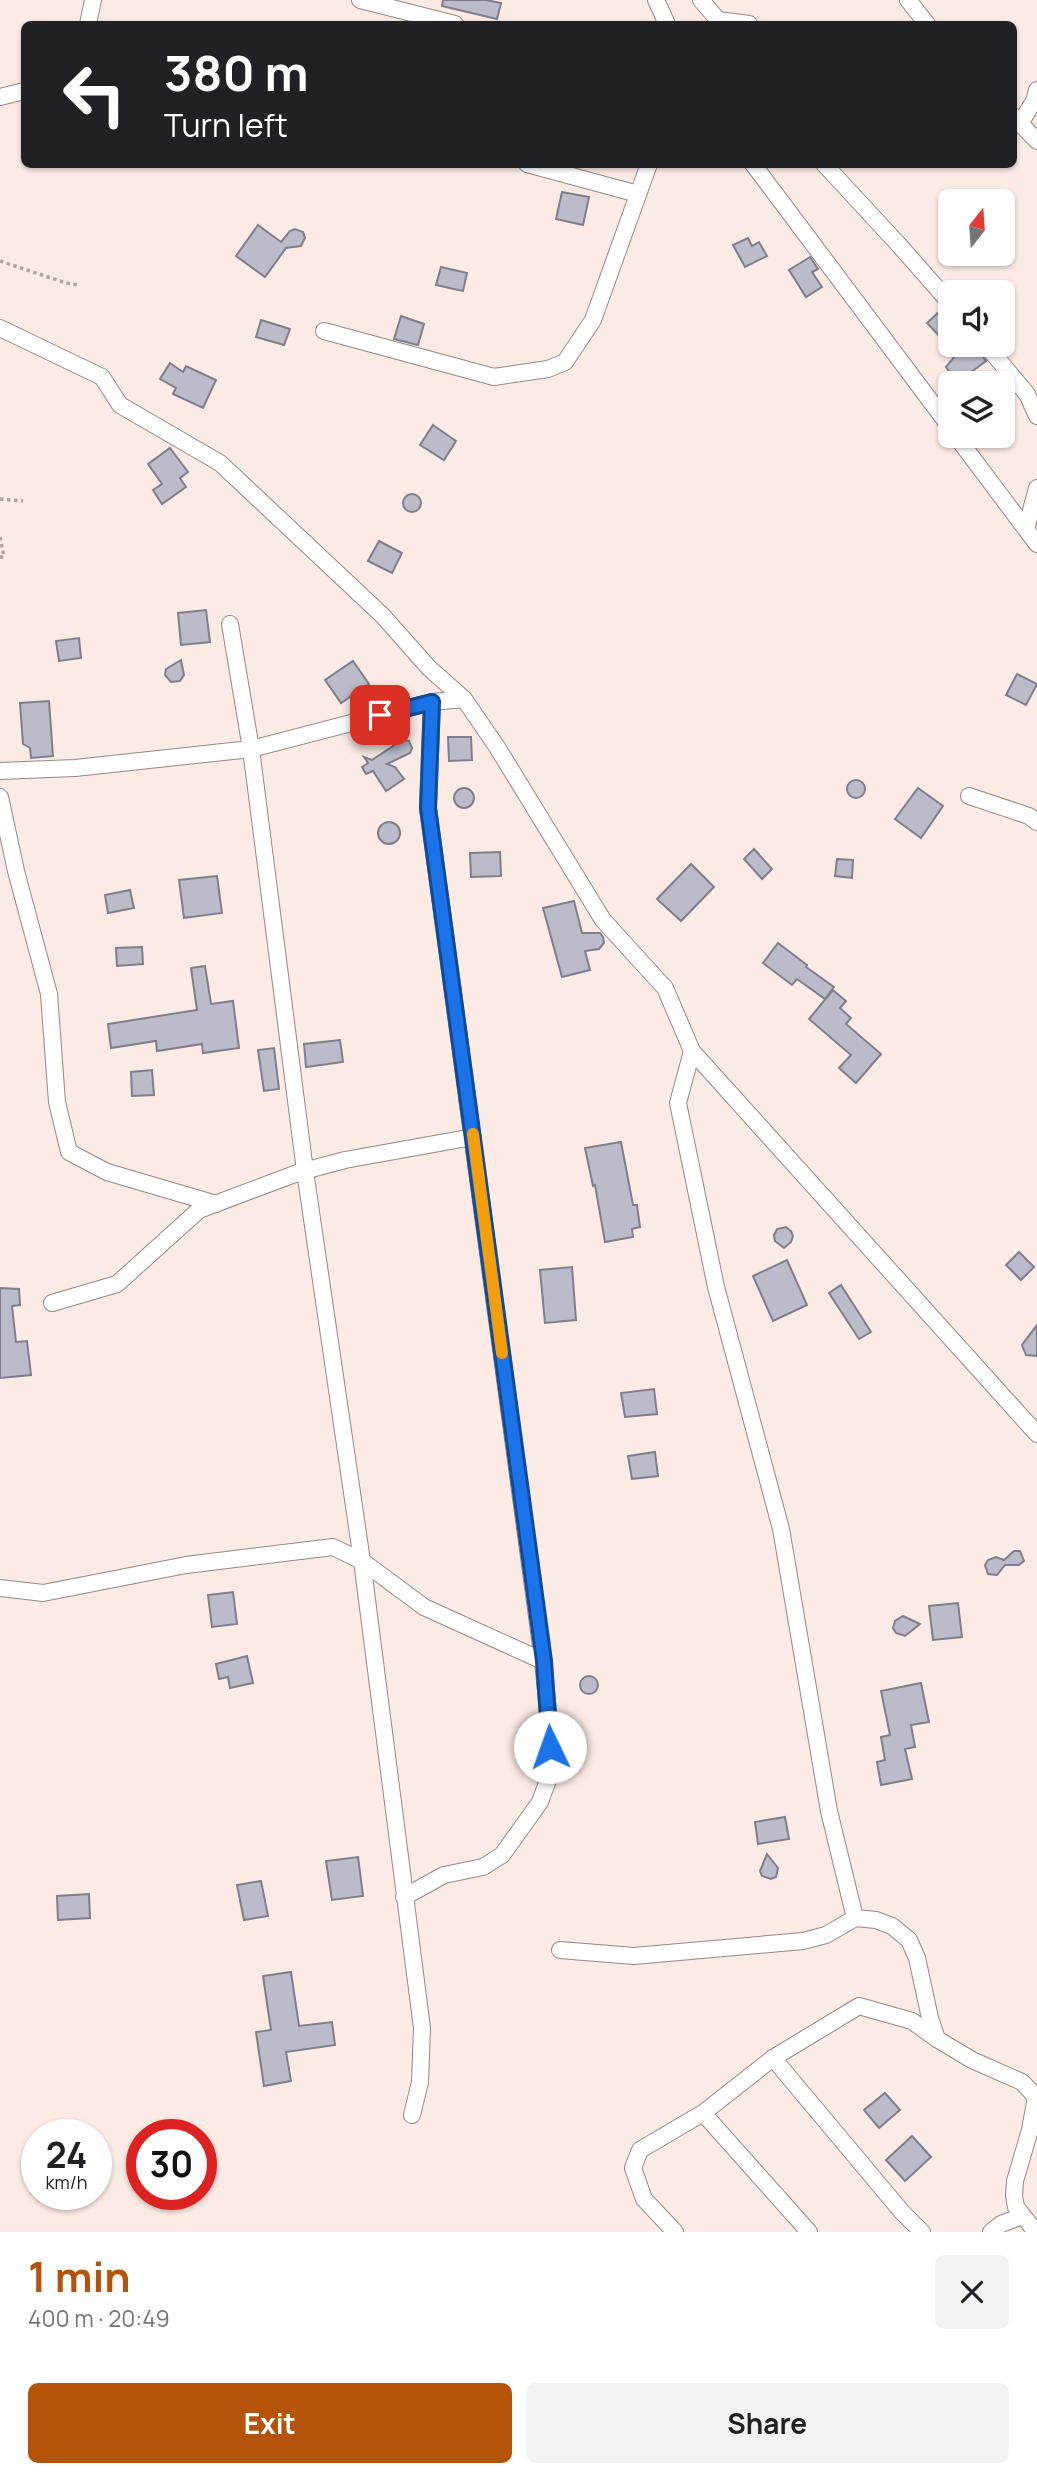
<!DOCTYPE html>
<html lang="en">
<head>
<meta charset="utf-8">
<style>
	body { margin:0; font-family:Manrope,sans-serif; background:#f2f2f2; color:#202124; height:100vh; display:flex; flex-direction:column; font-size:26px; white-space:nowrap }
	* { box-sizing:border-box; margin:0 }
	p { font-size:23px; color:#757577 }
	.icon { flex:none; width:38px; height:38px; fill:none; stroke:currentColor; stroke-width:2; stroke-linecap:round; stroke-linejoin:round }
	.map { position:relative; height:2232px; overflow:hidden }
	.sheet { display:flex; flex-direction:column; background:#fff; flex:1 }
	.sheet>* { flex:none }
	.hud { position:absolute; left:21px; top:21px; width:996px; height:147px; border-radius:10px; box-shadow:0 2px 5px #0004; background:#202124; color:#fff; overflow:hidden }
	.needle { width:46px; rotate:17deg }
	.controls { position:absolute; left:938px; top:189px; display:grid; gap:14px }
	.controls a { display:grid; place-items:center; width:77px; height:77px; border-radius:10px; background:#fff; box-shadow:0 2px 5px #0004; font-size:35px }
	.speed { position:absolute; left:21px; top:2119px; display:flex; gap:14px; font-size:35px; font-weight:700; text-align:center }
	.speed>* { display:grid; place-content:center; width:91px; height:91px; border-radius:50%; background:#fff; box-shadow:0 2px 5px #0004; line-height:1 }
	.speed small { font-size:18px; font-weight:400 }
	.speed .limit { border:10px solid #d22; background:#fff; color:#111 }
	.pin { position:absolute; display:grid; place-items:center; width:60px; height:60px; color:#fff; margin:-30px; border-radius:14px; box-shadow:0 4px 10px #0006 }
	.me { position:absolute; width:77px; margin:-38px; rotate:357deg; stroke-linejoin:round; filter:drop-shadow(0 0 5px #0008) }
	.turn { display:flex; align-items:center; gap:24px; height:147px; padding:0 28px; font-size:32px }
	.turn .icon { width:91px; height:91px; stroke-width:2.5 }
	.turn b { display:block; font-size:49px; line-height:60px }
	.round { display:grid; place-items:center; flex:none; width:74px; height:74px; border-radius:10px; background:#f2f2f2 }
	.overview { display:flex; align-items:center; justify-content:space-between; height:119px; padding:0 28px }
	h1 { font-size:42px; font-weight:700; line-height:52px; color:#b45309 }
	.primary-button { display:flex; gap:14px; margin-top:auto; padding:14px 28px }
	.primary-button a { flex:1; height:80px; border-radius:10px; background:#b45309; color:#fff; font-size:28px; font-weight:700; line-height:80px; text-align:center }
	.primary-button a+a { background:#f2f2f2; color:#202124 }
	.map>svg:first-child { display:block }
</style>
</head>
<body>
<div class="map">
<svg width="1037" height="2232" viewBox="0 0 1037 2232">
	<rect width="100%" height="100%" fill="#fcebe4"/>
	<g fill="#bcbbc9" stroke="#7f7e8c" stroke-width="2">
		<polygon points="443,0 486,0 501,3 497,19 442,6"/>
		<polygon points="562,192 589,197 583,225 556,219"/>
		<polygon points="258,225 281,242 290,231 295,229 303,232 305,238 301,246 286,248 265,277 236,256"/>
		<polygon points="748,238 752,246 759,242 767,256 745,267 733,245"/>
		<polygon points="810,257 818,269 812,272 822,287 806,297 789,270"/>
		<polygon points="441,267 467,273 463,291 436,285"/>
		<polygon points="940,311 950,322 950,345 974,345 986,361 966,376 963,373 955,380 946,367 954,357 945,345 948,345 927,323"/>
		<polygon points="401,316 424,324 418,345 394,339"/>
		<polygon points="261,320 290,329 284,345 256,337"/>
		<polygon points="170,363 183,372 186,366 216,380 203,408 173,394 176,388 160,379"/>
		<polygon points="433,425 456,441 444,460 420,445"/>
		<polygon points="170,448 188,472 180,478 186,487 162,504 153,490 162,484 148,464"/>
		<circle cx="412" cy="503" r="9"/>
		<polygon points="379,541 402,553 392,573 368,561"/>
		<polygon points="206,610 210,642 181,645 178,613"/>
		<polygon points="79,638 81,658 59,661 56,641"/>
		<polygon points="181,660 184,675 180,681 171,682 165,675 166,669"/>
		<polygon points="353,661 369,684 341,703 325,680"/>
		<polygon points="1017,674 1037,684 1026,705 1006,695"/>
		<polygon points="49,701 53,756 31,758 30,748 23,744 20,703"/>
		<polygon points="448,737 471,737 472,760 449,761"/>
		<polygon points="402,740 409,741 412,748 410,753 387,764 395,767 404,779 386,791 373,771 366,774 362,767 368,763 364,757 372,760"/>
		<circle cx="856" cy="789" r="9"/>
		<polygon points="918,788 943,806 921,838 895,819"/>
		<circle cx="464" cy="798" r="10"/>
		<circle cx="389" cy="833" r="11"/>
		<polygon points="754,849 772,869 762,879 744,859"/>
		<polygon points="500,852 501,876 471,877 470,853"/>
		<polygon points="837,859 853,860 852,878 835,876"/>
		<polygon points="691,864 714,887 681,921 657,899"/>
		<polygon points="217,876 222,913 184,918 179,880"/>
		<polygon points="130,890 134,908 108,913 105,895"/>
		<polygon points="574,901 582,933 600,933 603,937 604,943 599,949 585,951 590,970 562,977 543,908"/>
		<polygon points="778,943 807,965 806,967 834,987 825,999 797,979 792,985 763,963"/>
		<polygon points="142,947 143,964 117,966 116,948"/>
		<polygon points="205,966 211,1004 233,1001 239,1048 203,1053 202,1044 157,1051 156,1041 111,1048 108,1024 197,1010 191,968"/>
		<polygon points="833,990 846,1001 840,1008 851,1018 846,1024 881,1054 856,1083 839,1068 851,1055 809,1019"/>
		<polygon points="340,1040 343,1062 306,1067 304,1044"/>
		<polygon points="274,1048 279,1089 264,1091 258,1050"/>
		<polygon points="152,1070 154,1095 132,1096 131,1072"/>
		<polygon points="621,1142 633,1205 637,1205 640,1227 632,1229 633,1237 605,1242 595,1185 593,1186 585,1148"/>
		<polygon points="786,1227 791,1231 793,1236 791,1242 784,1248 775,1241 774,1235 777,1229"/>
		<polygon points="1019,1252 1034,1267 1021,1280 1006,1265"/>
		<polygon points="787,1260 807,1305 773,1321 753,1276"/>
		<polygon points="572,1267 576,1320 545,1323 540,1270"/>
		<polygon points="841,1285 871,1332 859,1339 829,1293"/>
		<polygon points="0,1288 19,1289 20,1305 12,1306 16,1342 27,1341 31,1375 0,1378"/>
		<polygon points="1037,1325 1037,1356 1026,1355 1022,1345"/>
		<polygon points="654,1389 657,1414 625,1417 621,1393"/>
		<polygon points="655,1452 658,1476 632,1479 628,1456"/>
		<polygon points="1014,1551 1020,1551 1024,1561 1019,1565 1005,1565 997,1575 988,1574 985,1565 988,1560 996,1557 1004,1560"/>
		<polygon points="233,1592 237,1624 212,1627 208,1595"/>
		<polygon points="958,1603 962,1637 933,1640 929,1606"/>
		<polygon points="903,1616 920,1624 905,1636 896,1633 893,1628 895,1621"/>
		<polygon points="247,1656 253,1683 230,1688 228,1677 219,1679 216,1664"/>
		<circle cx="589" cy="1685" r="9"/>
		<polygon points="921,1683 929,1722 911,1725 915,1747 905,1749 912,1779 881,1785 877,1762 885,1760 881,1737 890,1735 881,1691"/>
		<polygon points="785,1817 789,1839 758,1844 755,1822"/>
		<polygon points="767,1854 778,1868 776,1877 771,1879 762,1876 760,1871"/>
		<polygon points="358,1857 363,1896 332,1900 326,1861"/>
		<polygon points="261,1881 268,1916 244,1920 237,1885"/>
		<polygon points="89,1894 90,1918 58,1920 57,1896"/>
		<polygon points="291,1972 299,2026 332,2022 335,2045 286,2052 291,2081 264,2086 256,2032 271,2030 263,1976"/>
		<polygon points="885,2093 900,2110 879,2128 864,2110"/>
		<polygon points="912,2136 931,2157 905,2181 886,2160"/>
	</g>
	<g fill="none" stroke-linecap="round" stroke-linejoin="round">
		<g stroke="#978781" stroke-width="18">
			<g id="street">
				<polyline points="360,0 455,24"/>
				<polyline points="656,0 667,24"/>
				<polyline points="701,0 718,20 749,24"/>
				<polyline points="908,0 927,24"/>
				<polyline points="88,24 93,0"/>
				<polyline points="0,97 24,91"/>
				<polyline points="1013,116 1037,141"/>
				<polyline points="1021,122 1034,101 1037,90"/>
				<polyline points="527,164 638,194"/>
				<polyline points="753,164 950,427"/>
				<polyline points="824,164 899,245 950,303"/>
				<polyline points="0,328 102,377 120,405 220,463 383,616 429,668 464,699"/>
				<polyline points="324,331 494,377 548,369 565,362 593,320 649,164"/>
				<polyline points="986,345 1027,394 1037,416"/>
				<polyline points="956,436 1037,544"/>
				<polyline points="1026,529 1037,488"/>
				<polyline points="0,771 75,768 251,749 230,624"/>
				<polyline points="969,796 1029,816 1037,822"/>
				<polyline points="0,797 16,871 49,994 57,1102 69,1152 107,1172 216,1204"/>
				<polyline points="692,1051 678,1103 716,1287 781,1529 829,1811 855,1918"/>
				<polyline points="52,1303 117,1284 199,1210 300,1172 345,1160 473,1137"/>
				<polyline points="0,1588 43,1593 186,1565 333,1547 362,1561 424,1607 543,1661"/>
				<polyline points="404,1897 444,1875 483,1867 502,1855 540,1802 547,1783 550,1764 550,1730 543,1661 428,808 432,702"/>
				<polyline points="560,1950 634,1956 803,1941 826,1935 855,1918 876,1920 892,1926 909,1940 917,1958 930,2018 937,2039 972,2060 1022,2082 1037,2098"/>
				<polyline points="773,2058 902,2212 922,2232"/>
				<polyline points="703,2113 809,2232"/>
				<polyline points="412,2115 420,2082 422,2028 362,1561 305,1171 251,749 432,702 464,699 497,747 603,920 665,988 692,1051 1037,1434"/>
				<polyline points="675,2232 644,2199 633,2168 640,2150 703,2113 773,2058 859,2006 912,2021 937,2039"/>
				<polyline points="991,2232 1001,2224 1022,2216"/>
				<polyline points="1036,2232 1016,2207 1014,2196 1015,2181 1030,2130 1036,2097"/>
			</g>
		</g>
		<g stroke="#b1a49e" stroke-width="3.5" stroke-dasharray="3.5 3.5" stroke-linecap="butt">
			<polyline points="0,261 66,283 79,285"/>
			<polyline points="0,499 23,501"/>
			<polyline points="0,537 4,557 0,557"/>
		</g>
		<use href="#street" stroke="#fff" stroke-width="16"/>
	</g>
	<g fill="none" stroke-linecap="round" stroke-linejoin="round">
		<g stroke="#114b97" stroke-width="18">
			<polyline id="route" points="380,715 432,702 428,808 544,1661 550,1747"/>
		</g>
		<use href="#route" stroke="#1a73e8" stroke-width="12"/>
		<polyline stroke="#f59e0b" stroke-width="12" points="473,1134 502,1353"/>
	</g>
</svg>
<div class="controls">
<a><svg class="needle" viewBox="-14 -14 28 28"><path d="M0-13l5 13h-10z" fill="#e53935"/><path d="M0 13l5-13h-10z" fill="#757577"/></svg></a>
<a><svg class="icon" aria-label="sound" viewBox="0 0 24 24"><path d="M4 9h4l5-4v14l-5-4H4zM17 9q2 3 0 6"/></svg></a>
<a><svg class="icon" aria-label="layers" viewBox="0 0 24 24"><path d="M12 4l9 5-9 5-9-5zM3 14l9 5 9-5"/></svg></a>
</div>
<div class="speed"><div>24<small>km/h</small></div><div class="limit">30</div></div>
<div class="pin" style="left:380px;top:715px;background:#d93025"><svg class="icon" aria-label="arrive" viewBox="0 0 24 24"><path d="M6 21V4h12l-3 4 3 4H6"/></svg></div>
<svg class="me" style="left:550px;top:1747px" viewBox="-20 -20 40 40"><circle r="19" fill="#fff"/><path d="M0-13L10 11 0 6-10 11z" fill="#1a73e8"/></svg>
<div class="hud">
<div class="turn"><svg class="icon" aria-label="left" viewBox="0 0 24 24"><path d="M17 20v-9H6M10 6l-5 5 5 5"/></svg><div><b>380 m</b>Turn left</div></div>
</div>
</div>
<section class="sheet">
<div class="overview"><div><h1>1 min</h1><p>400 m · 20:49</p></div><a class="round"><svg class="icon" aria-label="close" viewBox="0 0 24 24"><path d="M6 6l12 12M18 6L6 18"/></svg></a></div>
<div class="primary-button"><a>Exit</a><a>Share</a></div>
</section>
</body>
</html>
